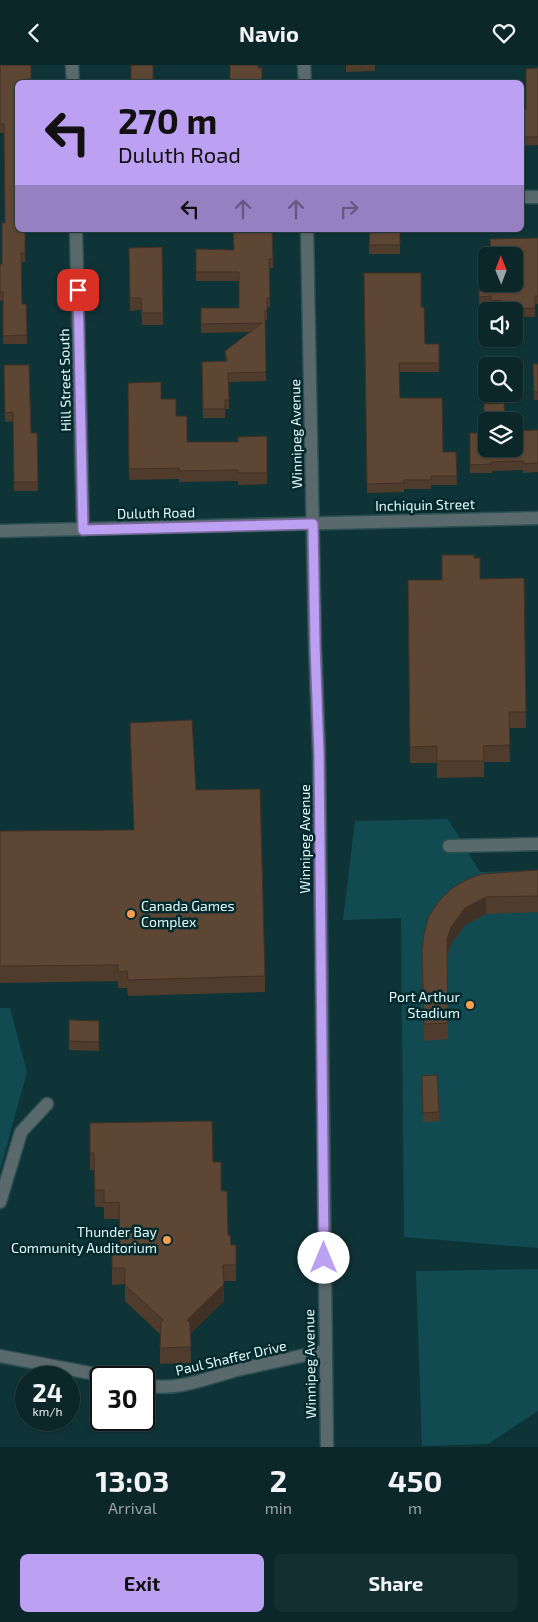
<!DOCTYPE html>
<html lang="en">
<head>
<meta charset="utf-8">
<style>
	body { margin:0; font-family:"Exo 2",sans-serif; background:#142f31; color:#f1f3f6; height:100vh; display:flex; flex-direction:column; font-size:19px; white-space:nowrap }
	* { box-sizing:border-box; margin:0 }
	p { font-size:16px; color:#9aa5a8 }
	.icon { flex:none; width:28px; height:28px; fill:none; stroke:currentColor; stroke-width:2; stroke-linecap:round; stroke-linejoin:round }
	.map { position:relative; height:1382px; overflow:hidden }
	.drawer { display:flex; flex-direction:column; background:#0b2729; flex:1 }
	.drawer>* { flex:none }
	.top-card { position:absolute; left:15px; top:15px; width:509px; height:152px; border-radius:8px; box-shadow:0 1px 4px #0004,0 0 0 1px #2b4446; background:#bca0f2; color:#111; overflow:hidden }
	.needle { width:32px; rotate:359deg }
	.buttons { position:absolute; left:478px; top:182px; display:grid; gap:10px }
	.buttons a { display:grid; place-items:center; width:45px; height:45px; border-radius:8px; background:#0b2729; box-shadow:0 1px 4px #0004,0 0 0 1px #2b4446; font-size:25px }
	.speed { position:absolute; left:15px; top:1301px; display:flex; gap:10px; font-size:25px; font-weight:700; text-align:center }
	.speed>* { display:grid; place-content:center; width:65px; height:65px; border-radius:50%; background:#0b2729; box-shadow:0 1px 4px #0004,0 0 0 1px #2b4446; line-height:1 }
	.speed small { font-size:12px; font-weight:400 }
	.speed .limit { border:2px solid #111; border-radius:8px; background:#fff; color:#111 }
	.pin { position:absolute; display:grid; place-items:center; width:42px; height:42px; color:#fff; margin:-21px; border-radius:10px; box-shadow:0 2px 8px #0006 }
	.me { position:absolute; width:55px; margin:-28px; rotate:0deg; stroke-linejoin:round; filter:drop-shadow(0 0 4px #0008) }
	.turn { display:flex; align-items:center; gap:18px; height:105px; padding:0 20px; font-size:22px }
	.turn .icon { width:65px; height:65px; stroke-width:2.5 }
	.turn b { display:block; font-size:35px; line-height:42px }
	.lanes { display:flex; align-items:center; height:48px; padding:0 20px; background:#0003; justify-content:center; gap:25px; direction:ltr }
	.lanes .off { opacity:.35 }
	.eta { display:flex; justify-content:space-evenly; align-items:center; height:85px; text-align:center }
	.eta b { font-size:30px; font-weight:700; line-height:35px }
	.primary-button { display:flex; gap:10px; margin-top:auto; padding:10px 20px }
	.primary-button a { flex:1; height:58px; border-radius:8px; background:#bca0f2; color:#111; font-size:20px; font-weight:700; line-height:58px; text-align:center }
	.primary-button a+a { background:#142f31; color:#f1f3f6 }
	header { display:flex; justify-content:space-between; align-items:center; height:65px; padding:0 20px; background:#0b2729; font-size:22px; font-weight:700 }
	.map>svg:first-child { display:block }
</style>
</head>
<body>
<header><svg class="icon" aria-label="back" viewBox="0 0 24 24"><path d="M15 5l-7 7 7 7"/></svg>Navio<svg class="icon" aria-label="heart" viewBox="0 0 24 24"><path d="M12 20l-8-8c-3-5 5-10 8-4 3-6 11-1 8 4z"/></svg></header>
<div class="map">
<svg width="538" height="1382" viewBox="0 0 538 1382">
	<rect width="100%" height="100%" fill="#0f3437"/>
	<g fill="#114b51">
		<polygon points="448,754 480,807 538,805 538,1183 404,1172 401,853 343,855 355,756"/>
		<polygon points="0,943 10,943 27,1007 0,1105"/>
		<polygon points="538,1204 538,1346 488,1379 422,1381 416,1206"/>
	</g>
	<g fill="none" stroke-linecap="round" stroke-linejoin="round">
		<g stroke="#2d5052" stroke-width="15">
			<g id="minor">
				<polyline points="72,0 73,18"/>
				<polyline points="304,0 305,18"/>
				<polyline points="521,132 538,132"/>
				<polyline points="76,165 83,465"/>
				<polyline points="307,165 315,580 319,690 327,1382"/>
				<polyline points="0,466 538,453"/>
				<polyline points="449,781 538,779"/>
				<polyline points="0,1137 21,1067 47,1039"/>
				<polyline points="0,1291 111,1312"/>
				<path d="M144 1320C178 1327 209 1312 241 1304 269 1298 297 1292 324 1286"/>
			</g>
		</g>
		<use href="#minor" stroke="#5a696b" stroke-width="12"/>
	</g>
	<g fill="#503c2d">
		<polygon points="0,0 31,0 31,18 18,18 25,165 25,197 21,197 22,239 26,239 27,279 3,279 3,236 0,236 0,199 2,199 5,158 4,68 0,68"/>
		<polygon points="346,0 375,0 375,6 346,7"/>
		<polygon points="538,3 538,80 521,81 521,44 526,44"/>
		<polygon points="370,165 400,165 400,189 369,189"/>
		<polygon points="538,173 538,239 535,239 535,252 514,252 514,246 501,246 501,244 491,244 491,240 479,240 479,205 486,219"/>
		<polygon points="162,182 163,260 142,260 141,245 130,246 129,183"/>
		<polygon points="196,184 234,185 273,194 273,203 269,203 270,242 267,242 267,255 265,255 266,316 229,317 229,344 225,344 225,353 203,353 202,297 226,296 225,286 250,267 201,268 201,243 239,243 239,216 196,216"/>
		<polygon points="364,208 421,242 425,279 439,279 439,307 399,307 400,333 443,387 456,387 457,420 431,420 431,424 404,424 404,427 367,428"/>
		<polygon points="533,299 538,299 538,335 534,335"/>
		<polygon points="4,300 31,368 37,368 38,426 14,426 13,356 5,357"/>
		<polygon points="128,318 161,334 176,351 187,377 238,377 267,371 267,419 238,420 238,416 179,417 179,414 129,415"/>
		<polygon points="538,365 538,407 523,408 523,405 492,406 492,408 470,408 470,368 486,384"/>
		<polygon points="474,493 480,514 524,513 526,663 509,663 510,697 484,697 484,712 437,713 437,698 410,698 408,515 442,515"/>
		<polygon points="130,658 196,725 265,911 265,927 128,931 127,923 118,923 118,916 0,918 0,766 134,765"/>
		<polygon points="538,805 538,847 486,849 465,860 451,879 448,890 448,974 424,976 422,902 429,851"/>
		<polygon points="69,955 99,956 99,986 69,985"/>
		<polygon points="422,1011 439,1047 439,1056 423,1057"/>
		<polygon points="90,1058 213,1097 221,1126 228,1170 231,1180 236,1180 236,1216 224,1216 224,1236 190,1269 191,1298 160,1299 160,1269 125,1236 125,1219 112,1220 112,1181 120,1181 119,1154 104,1154 104,1142 95,1142 94,1105 90,1105"/>
	</g>
	<g fill="#413124">
		<polygon points="486,832 486,849 465,860 451,879 447,891 447,874 451,862 465,843"/>
		<polygon points="224,1219 224,1236 187,1272 187,1255"/>
	</g>
	<g fill="#5d4634" stroke="#413124">
		<polygon points="0,0 31,0 31,14 27,14 27,18 18,18 18,165 25,165 25,188 21,188 22,239 26,239 27,270 3,271 3,227 0,227 0,199 2,199 2,158 5,158 4,59 0,59"/>
		<rect x="131" y="0" width="22" height="18"/>
		<polygon points="230,0 258,0 258,3 262,3 262,18 230,18"/>
		<polygon points="538,3 538,72 521,72 521,44 526,44 526,4"/>
		<polygon points="233,165 272,165 273,194 269,194 270,233 267,233 267,246 265,246 266,307 228,308 229,335 225,335 225,344 203,344 202,297 227,296 225,286 262,258 201,259 201,243 239,243 239,207 196,207 196,184 234,185"/>
		<polygon points="370,165 400,165 400,180 369,180"/>
		<polygon points="538,173 538,231 535,231 535,243 501,244 501,235 491,236 491,231 479,232 479,205 486,204 486,219 514,219 514,191 491,191 490,174"/>
		<polygon points="162,182 163,248 142,248 141,233 130,233 129,183"/>
		<polygon points="364,208 421,208 421,242 424,242 425,279 439,279 439,298 399,298 400,333 442,333 443,387 456,387 457,411 431,411 431,415 404,415 404,418 367,419"/>
		<polygon points="533,299 538,299 538,327 534,327"/>
		<polygon points="4,300 29,300 31,368 37,368 38,417 14,417 13,347 5,348"/>
		<polygon points="161,317 161,334 176,334 176,351 187,351 187,377 238,377 238,372 267,371 267,408 238,408 238,405 179,406 179,403 129,404 128,318"/>
		<polygon points="504,338 505,356 486,356 486,384 514,384 514,366 538,365 538,398 523,399 523,396 491,397 492,399 470,400 470,368 484,368 484,339"/>
		<polygon points="442,490 474,490 474,493 480,493 480,514 524,513 526,647 509,647 510,680 483,681 484,696 437,696 437,681 410,682 408,515 442,515"/>
		<polygon points="192,655 196,725 260,724 265,911 128,915 127,906 118,907 118,900 0,901 0,766 134,765 130,658"/>
		<polygon points="538,805 538,831 486,832 465,843 451,862 447,874 448,958 424,959 422,886 424,869 429,851 439,836 451,824 466,815 482,809"/>
		<polygon points="69,955 99,956 99,977 69,976"/>
		<polygon points="437,1010 439,1047 423,1048 422,1011"/>
		<polygon points="212,1056 213,1097 221,1097 221,1126 227,1126 228,1170 230,1170 231,1180 236,1180 236,1200 223,1200 224,1219 187,1255 190,1258 191,1282 160,1283 161,1257 163,1255 125,1220 125,1203 112,1203 112,1181 120,1181 119,1137 104,1138 104,1125 95,1125 94,1088 90,1088 90,1058"/>
	</g>
	<g fill="none" stroke-linecap="round" stroke-linejoin="round">
		<g stroke="#7a689d" stroke-width="12">
			<polyline id="route" points="78,225 83,465 313,459 315,580 319,690 324,1193"/>
		</g>
		<use href="#route" stroke="#bca0f2" stroke-width="9"/>
	</g>
	<g fill="#fa9f4f" stroke="#032a2d" stroke-width="2">
		<circle cx="131" cy="849" r="5"/>
		<circle cx="470" cy="940" r="5"/>
		<circle cx="167" cy="1175" r="5"/>
	</g>
	<g text-anchor="middle" stroke-width="5" stroke-linejoin="round" paint-order="stroke">
		<g font-size="14" fill="#e6f9fb" stroke="#032a2d">
			<text transform="translate(65 315) rotate(-91)" y="5">Hill Street South</text>
			<text transform="translate(296 369) rotate(-91)" y="5">Winnipeg Avenue</text>
			<text transform="translate(425 440) rotate(-1)" y="5">Inchiquin Street</text>
			<text transform="translate(156 448) rotate(-1)" y="5">Duluth Road</text>
			<text transform="translate(305 774) rotate(-90)" y="5">Winnipeg Avenue</text>
			<text transform="translate(231 1293) rotate(-13)" y="5">Paul Shaffer Drive</text>
			<text transform="translate(310 1299) rotate(-91)" y="5">Winnipeg Avenue</text>
		</g>
		<g font-size="14" fill="#e6f9fb" stroke="#032a2d" text-anchor="end">
			<text x="141" y="846" text-anchor="start">Canada Games<tspan x="141" dy="16">Complex</tspan></text>
			<text x="460" y="937">Port Arthur<tspan x="460" dy="16">Stadium</tspan></text>
			<text x="157" y="1172">Thunder Bay<tspan x="157" dy="16">Community Auditorium</tspan></text>
		</g>
	</g>
</svg>
<div class="buttons">
<a><svg class="needle" viewBox="-14 -14 28 28"><path d="M0-13l5 13h-10z" fill="#e53935"/><path d="M0 13l5-13h-10z" fill="#9aa5a8"/></svg></a>
<a><svg class="icon" aria-label="sound" viewBox="0 0 24 24"><path d="M4 9h4l5-4v14l-5-4H4zM17 9q2 3 0 6"/></svg></a>
<a><svg class="icon" aria-label="search" viewBox="0 0 24 24"><circle cx="10" cy="10" r="6"/><path d="M15 15l6 6"/></svg></a>
<a><svg class="icon" aria-label="layers" viewBox="0 0 24 24"><path d="M12 4l9 5-9 5-9-5zM3 14l9 5 9-5"/></svg></a>
</div>
<div class="speed"><div>24<small>km/h</small></div><div class="limit">30</div></div>
<div class="pin" style="left:78px;top:225px;background:#d93025"><svg class="icon" aria-label="arrive" viewBox="0 0 24 24"><path d="M6 21V4h12l-3 4 3 4H6"/></svg></div>
<svg class="me" style="left:324px;top:1193px" viewBox="-20 -20 40 40"><circle r="19" fill="#fff"/><path d="M0-13L10 11 0 6-10 11z" fill="#bca0f2"/></svg>
<div class="top-card">
<div class="turn"><svg class="icon" aria-label="left" viewBox="0 0 24 24"><path d="M17 20v-9H6M10 6l-5 5 5 5"/></svg><div><b>270 m</b>Duluth Road</div></div>
<div class="lanes"><svg class="icon" aria-label="left" viewBox="0 0 24 24"><path d="M17 20v-9H6M10 6l-5 5 5 5"/></svg><svg class="icon off" aria-label="ahead" viewBox="0 0 24 24"><path d="M12 20V5M6 11l6-6 6 6"/></svg><svg class="icon off" aria-label="ahead" viewBox="0 0 24 24"><path d="M12 20V5M6 11l6-6 6 6"/></svg><svg class="icon off" aria-label="right" viewBox="0 0 24 24"><path d="M7 20v-9h11M14 6l5 5-5 5"/></svg></div>
</div>
</div>
<section class="drawer">
<div class="eta">
<div><b>13:03</b><p>Arrival</p></div>
<div><b>2</b><p>min</p></div>
<div><b>450</b><p>m</p></div>
</div>
<div class="primary-button"><a>Exit</a><a>Share</a></div>
</section>
</body>
</html>
